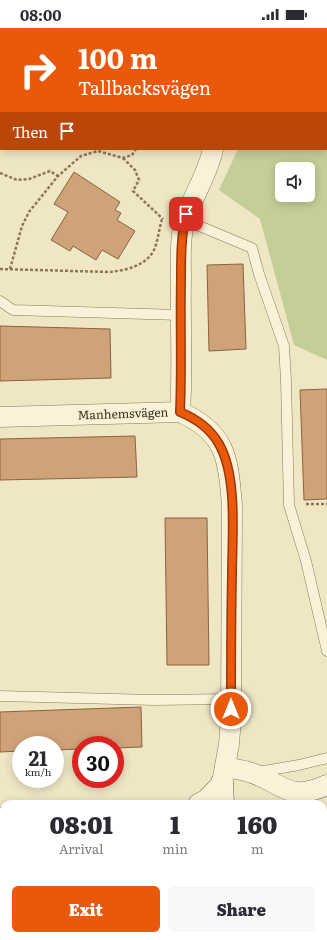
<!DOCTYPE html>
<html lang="en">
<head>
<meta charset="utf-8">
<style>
	body { margin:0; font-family:Literata,serif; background:#f7f7f7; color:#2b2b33; height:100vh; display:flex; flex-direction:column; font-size:15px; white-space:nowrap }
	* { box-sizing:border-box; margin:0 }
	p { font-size:13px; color:#7c7c81 }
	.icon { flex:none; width:22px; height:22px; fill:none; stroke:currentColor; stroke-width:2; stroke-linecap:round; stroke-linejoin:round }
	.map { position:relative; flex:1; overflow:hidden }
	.side { position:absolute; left:0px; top:772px; width:327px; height:140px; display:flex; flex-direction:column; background:#fff; border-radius:12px 12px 0 0; box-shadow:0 2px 10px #0003 }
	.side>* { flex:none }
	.top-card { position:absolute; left:0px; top:0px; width:327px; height:122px; box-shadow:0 2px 10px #0003; background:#ea580c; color:#fff; overflow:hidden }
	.fabs { position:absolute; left:275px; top:134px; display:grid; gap:8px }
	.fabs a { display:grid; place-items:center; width:40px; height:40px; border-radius:6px; background:#fff; box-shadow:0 2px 10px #0003; font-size:20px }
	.speed { position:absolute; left:12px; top:708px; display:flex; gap:8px; font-size:20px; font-weight:700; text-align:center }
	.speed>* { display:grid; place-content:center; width:52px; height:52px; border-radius:50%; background:#fff; box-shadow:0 2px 10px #0003; line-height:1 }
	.speed small { font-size:10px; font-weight:400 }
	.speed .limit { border:6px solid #d22; background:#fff; color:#111 }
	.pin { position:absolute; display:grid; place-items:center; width:34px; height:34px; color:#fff; margin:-17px; border-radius:8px; box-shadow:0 2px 6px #0006 }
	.me { position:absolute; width:44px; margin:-22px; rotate:0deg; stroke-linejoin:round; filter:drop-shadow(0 0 3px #0008) }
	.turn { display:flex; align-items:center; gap:14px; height:84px; padding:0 12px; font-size:18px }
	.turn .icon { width:52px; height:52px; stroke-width:2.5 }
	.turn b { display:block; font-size:28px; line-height:34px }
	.then { display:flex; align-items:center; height:38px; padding:0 12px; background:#0003; gap:8px; font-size:15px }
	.eta { display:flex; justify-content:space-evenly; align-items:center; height:68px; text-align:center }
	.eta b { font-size:24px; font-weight:800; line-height:28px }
	.action { display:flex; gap:8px; margin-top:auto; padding:8px 12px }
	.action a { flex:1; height:46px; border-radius:6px; background:#ea580c; color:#fff; font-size:16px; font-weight:800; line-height:46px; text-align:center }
	.action a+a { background:#f7f7f7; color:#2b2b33 }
	.status { display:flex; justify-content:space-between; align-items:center; height:28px; padding:0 20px; background:#fff; direction:ltr }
	.status svg { height:11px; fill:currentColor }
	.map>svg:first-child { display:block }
</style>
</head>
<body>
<div class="status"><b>08:00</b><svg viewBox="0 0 49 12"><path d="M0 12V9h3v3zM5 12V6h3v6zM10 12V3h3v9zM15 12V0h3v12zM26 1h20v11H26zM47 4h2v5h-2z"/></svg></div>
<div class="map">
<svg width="327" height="912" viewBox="0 0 327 912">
	<rect width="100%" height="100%" fill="#efe6c4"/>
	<path fill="#c4ce97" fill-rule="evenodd" d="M248 0H327V332L294 317 260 191 219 162 238 121H326V1H247ZM282 141H308V167H282Z"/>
	<g fill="#cfa379" stroke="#8b623f">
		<polygon points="74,144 120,174 115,182 121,185 117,192 135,203 118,231 102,222 96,232 73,218 70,223 51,212 68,184 54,176"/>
		<polygon points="243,236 246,321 209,323 207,237"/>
		<polygon points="0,298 110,301 111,350 0,353"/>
		<polygon points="327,361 327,471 304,472 300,362"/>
		<polygon points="135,408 137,449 0,452 0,411"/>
		<polygon points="165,490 207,490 209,637 167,637"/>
		<polygon points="141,679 142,719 115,720 115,717 81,717 81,721 55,722 55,717 21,717 21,723 0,724 0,684"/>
	</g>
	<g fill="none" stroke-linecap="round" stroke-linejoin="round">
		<g stroke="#8b775a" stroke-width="11">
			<g id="lane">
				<polyline points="235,1 236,0"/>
				<polyline points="185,192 252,220 259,246 284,318 286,352 289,477 306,533 327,623"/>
				<polyline points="0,273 13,282 180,287"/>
				<polyline points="0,668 154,672 231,671"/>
				<polyline points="258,744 299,737 327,730"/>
			</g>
		</g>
		<g stroke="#8b775a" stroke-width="21">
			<g id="street">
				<polyline points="107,0 107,1"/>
				<path d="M180 384C183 340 180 295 181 250 181 236 180 221 182 207 186 176 207 151 213 121"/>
				<path d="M0 389 180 384C227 405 228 431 232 477L231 690 229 716 222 755 206 772 198 776"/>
				<path d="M225 739C234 741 244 742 252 745 286 757 288 774 327 757"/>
				<polyline points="0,790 4,789"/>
				<polyline points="0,864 4,863"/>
			</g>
		</g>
		<g stroke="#6d583d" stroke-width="23">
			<g id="secondary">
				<polyline points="222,755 223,776"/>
				<polyline points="270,908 272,912"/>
			</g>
		</g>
		<g stroke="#8b775a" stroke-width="2.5" stroke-dasharray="3 2" stroke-linecap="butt">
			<polyline points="123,130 135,142 139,152 133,163 163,191"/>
			<polyline points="0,145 17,152 29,151 50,143 58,148"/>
			<path d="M0 241 110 244C126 242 146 238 154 222 158 213 159 201 162 191"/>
			<polyline points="10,241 22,198 29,184 58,148 81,128 98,123 123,130 132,127 136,121"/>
			<polyline points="306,476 327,476"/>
		</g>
		<use href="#lane" stroke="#faf2d8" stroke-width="10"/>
		<use href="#street" stroke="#faf2d8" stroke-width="20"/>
		<use href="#secondary" stroke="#faf2d8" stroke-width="22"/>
	</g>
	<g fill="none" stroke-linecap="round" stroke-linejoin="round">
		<g stroke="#983908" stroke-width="10">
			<path id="route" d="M186 186C181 208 181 230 181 252 180 296 182 340 180 384 197 391 210 400 219 416 238 449 232 510 232 547 231 592 231 636 231 681"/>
		</g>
		<use href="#route" stroke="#ea580c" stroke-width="7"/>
	</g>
	<g text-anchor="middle" stroke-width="3" stroke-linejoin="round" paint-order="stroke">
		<g font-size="12" fill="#3a2e1e" stroke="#f7efd4">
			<text transform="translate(123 386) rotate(-2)" y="4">Manhemsvägen</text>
		</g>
	</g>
</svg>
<div class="fabs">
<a><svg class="icon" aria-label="sound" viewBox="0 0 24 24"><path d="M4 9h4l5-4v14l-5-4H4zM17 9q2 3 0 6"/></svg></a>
</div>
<div class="speed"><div>21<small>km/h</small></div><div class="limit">30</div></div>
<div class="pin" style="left:186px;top:186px;background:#d93025"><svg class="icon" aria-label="arrive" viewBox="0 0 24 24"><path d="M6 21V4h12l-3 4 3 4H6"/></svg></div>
<svg class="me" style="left:231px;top:681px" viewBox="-20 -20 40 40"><circle r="17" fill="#ea580c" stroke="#fff" stroke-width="3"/><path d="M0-11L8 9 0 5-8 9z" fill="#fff"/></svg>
<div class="top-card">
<div class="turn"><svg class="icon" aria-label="right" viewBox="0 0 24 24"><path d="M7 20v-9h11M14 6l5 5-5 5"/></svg><div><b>100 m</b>Tallbacksvägen</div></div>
<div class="then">Then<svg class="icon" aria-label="arrive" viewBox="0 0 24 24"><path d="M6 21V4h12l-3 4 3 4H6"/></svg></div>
</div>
<section class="side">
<div class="eta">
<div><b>08:01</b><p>Arrival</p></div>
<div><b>1</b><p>min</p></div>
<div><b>160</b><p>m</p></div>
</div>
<div class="action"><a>Exit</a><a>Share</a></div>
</section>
</div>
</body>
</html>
